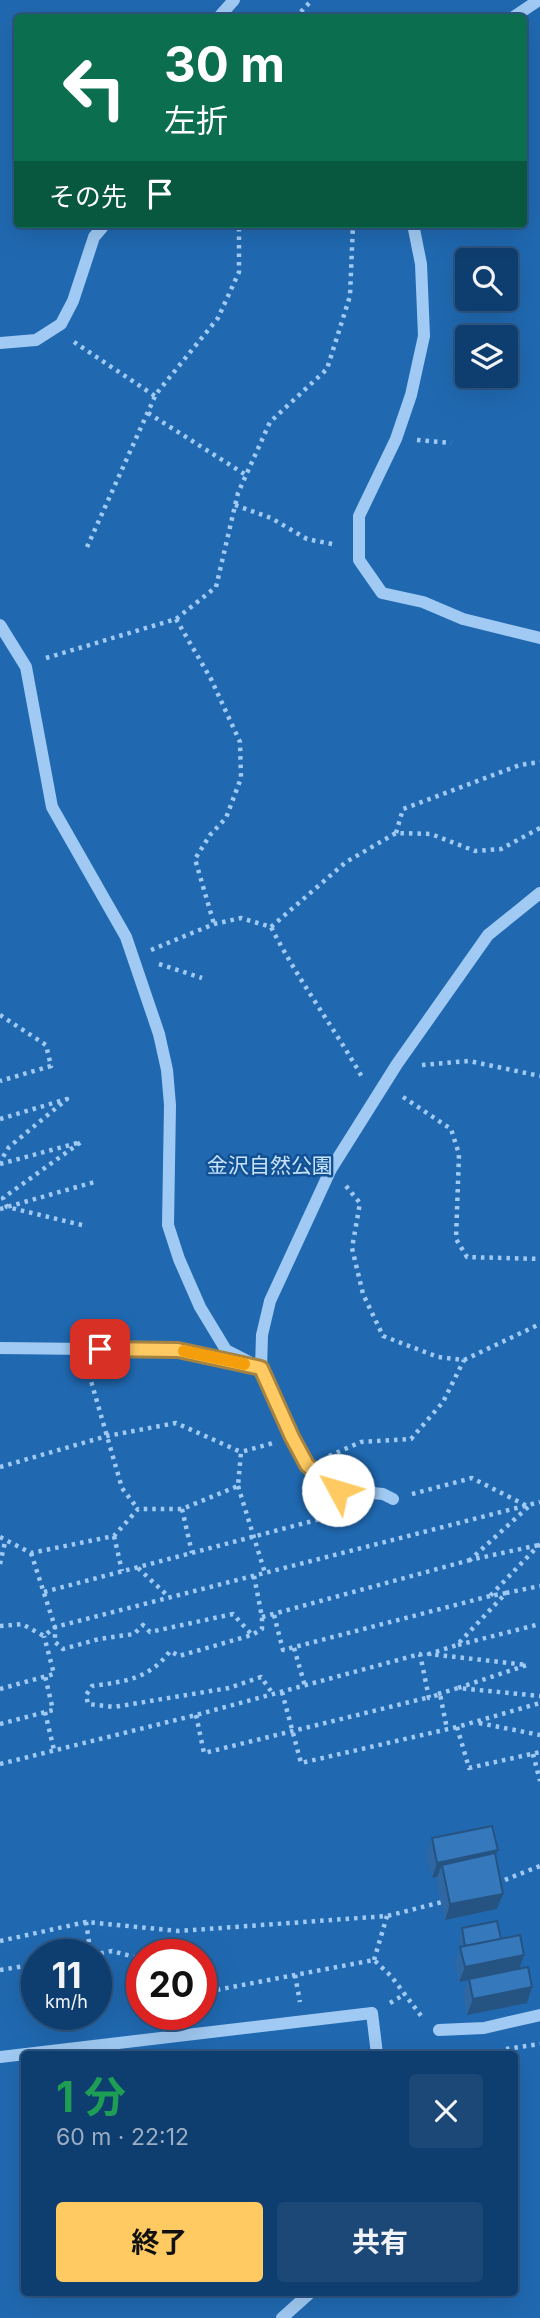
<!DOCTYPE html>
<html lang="ja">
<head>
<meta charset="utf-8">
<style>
	body { margin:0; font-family:Inter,"Noto Sans JP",sans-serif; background:#1c4877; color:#f1f3f6; height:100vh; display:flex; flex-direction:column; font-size:26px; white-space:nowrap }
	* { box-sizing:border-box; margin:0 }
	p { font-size:23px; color:#9baec3 }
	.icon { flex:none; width:38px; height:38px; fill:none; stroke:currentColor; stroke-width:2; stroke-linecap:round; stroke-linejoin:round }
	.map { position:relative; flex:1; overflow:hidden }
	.details { position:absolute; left:21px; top:2051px; width:497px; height:245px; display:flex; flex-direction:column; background:#0e3d6f; border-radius:7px; box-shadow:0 7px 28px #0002,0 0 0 2px #2e5682 }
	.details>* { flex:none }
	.banner { position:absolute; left:14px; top:14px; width:513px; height:214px; border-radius:7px; box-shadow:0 7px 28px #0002,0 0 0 2px #2e5682; background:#0b6e4f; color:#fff; overflow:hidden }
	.tools { position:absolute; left:455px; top:248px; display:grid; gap:14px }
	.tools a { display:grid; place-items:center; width:63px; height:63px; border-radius:7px; background:#0e3d6f; box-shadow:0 7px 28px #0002,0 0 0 2px #2e5682; font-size:35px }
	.speed { position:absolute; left:21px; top:1939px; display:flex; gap:14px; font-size:35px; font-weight:700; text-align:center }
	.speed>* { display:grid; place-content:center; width:91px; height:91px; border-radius:50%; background:#0e3d6f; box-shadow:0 7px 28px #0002,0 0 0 2px #2e5682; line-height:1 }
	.speed small { font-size:18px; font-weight:400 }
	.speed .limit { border:10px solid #d22; background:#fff; color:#111 }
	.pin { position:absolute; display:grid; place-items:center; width:60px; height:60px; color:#fff; margin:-30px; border-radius:14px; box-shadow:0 4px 10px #0006 }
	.me { position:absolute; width:77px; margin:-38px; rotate:309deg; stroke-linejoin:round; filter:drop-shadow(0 0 5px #0008) }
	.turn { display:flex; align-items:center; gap:24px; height:147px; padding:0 35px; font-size:32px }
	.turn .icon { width:91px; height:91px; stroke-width:2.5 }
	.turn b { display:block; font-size:49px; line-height:60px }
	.then { display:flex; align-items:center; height:66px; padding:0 35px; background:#0003; gap:14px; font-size:26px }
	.round { display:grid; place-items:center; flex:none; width:74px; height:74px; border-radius:7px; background:#1c4877 }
	.headline { display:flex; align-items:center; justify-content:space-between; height:119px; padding:0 35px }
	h1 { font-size:42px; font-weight:700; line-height:52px; color:#1e9e55 }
	.button { display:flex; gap:14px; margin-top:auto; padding:14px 35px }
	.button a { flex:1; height:80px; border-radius:7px; background:#ffca62; color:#111; font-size:28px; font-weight:700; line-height:80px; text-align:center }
	.button a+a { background:#1c4877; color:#f1f3f6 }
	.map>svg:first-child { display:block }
</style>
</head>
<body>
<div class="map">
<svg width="540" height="2318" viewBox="0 0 540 2318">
	<rect width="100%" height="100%" fill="#125194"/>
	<path fill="#2069b1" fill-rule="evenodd" d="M0 0H540V2318H0ZM18 18H523V224H18ZM467 261H506V299H467ZM467 338H506V376H467ZM37 1955H96V2014H37ZM142 1955H201V2014H142ZM24 2054H514V2292H24Z"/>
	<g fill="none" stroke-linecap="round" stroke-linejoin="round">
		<g stroke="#a0caf3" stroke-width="4.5" stroke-dasharray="3.5 5" stroke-linecap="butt">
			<polyline points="295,18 312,0"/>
			<polyline points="74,342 155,396"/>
			<polyline points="148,413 246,475"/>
			<polyline points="417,440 451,443"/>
			<polyline points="235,505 271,518 307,539 337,545"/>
			<polyline points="87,547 156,394 218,318 239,272 239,224"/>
			<polyline points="176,619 211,679 240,742 241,778 226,818 210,835 195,859 214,924"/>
			<polyline points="46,658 176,619 216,587 238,493 270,422 327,369 350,296 353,224"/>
			<polyline points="396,833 403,809 520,765 540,762"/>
			<polyline points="271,927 346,862 396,833 431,834 475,851 501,849 540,828"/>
			<path d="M151 950 214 924 241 918 271 927C298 980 333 1026 362 1077"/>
			<polyline points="159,964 202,978"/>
			<polyline points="0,1015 46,1045 51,1066 0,1081"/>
			<polyline points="422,1065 469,1061 540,1076"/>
			<polyline points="403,1097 451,1129 459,1154 456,1239 467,1257 540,1259"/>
			<polyline points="0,1119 67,1099 9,1147 0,1162"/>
			<polyline points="0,1164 81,1142 3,1198 7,1207 86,1226"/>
			<polyline points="346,1186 360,1203 352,1248 363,1294 383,1336 438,1357 464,1360 540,1324"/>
			<polyline points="0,1209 98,1181"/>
			<polyline points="89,1374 122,1488 138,1509"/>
			<polyline points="329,1456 361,1442 411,1439 443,1402 464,1360"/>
			<polyline points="0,1467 107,1436 176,1423 241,1452"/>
			<polyline points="238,1486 265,1573"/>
			<polyline points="412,1494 472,1478 527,1506"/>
			<polyline points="528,1507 470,1560 539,1545"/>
			<polyline points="182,1509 192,1553"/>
			<polyline points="114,1536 122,1571"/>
			<polyline points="0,1537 31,1553 114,1536 138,1509 182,1509 238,1486 241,1452 273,1443"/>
			<polyline points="540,1544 490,1596 506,1593 457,1645 429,1654 527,1665 458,1688 540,1696"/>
			<polyline points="31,1553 55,1627 55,1642 63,1649 99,1639 134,1634 143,1625 150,1632 233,1614 252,1635"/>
			<polyline points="0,1564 5,1542"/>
			<polyline points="138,1568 169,1597"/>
			<path d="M254 1576 262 1617V1629L252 1635 179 1656 170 1651C150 1679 123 1682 92 1686L86 1695 88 1704 114 1707 229 1688 261 1677 273 1694"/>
			<polyline points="44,1592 339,1514"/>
			<polyline points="506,1593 540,1586"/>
			<polyline points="274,1615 283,1650 490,1596"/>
			<polyline points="262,1617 470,1560"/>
			<polyline points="0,1626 22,1624 44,1636 55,1627 540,1502"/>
			<polyline points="458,1645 540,1624"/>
			<polyline points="294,1648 305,1686"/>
			<polyline points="0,1689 54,1674 44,1636"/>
			<polyline points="282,1692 301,1763 457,1727 540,1703"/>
			<polyline points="438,1694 458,1688"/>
			<polyline points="45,1712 54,1750"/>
			<polyline points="196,1715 204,1753 430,1697"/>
			<polyline points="479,1723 540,1735"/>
			<polyline points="0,1724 53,1710 45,1676"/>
			<polyline points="457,1727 469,1768 540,1752"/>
			<polyline points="533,1754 540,1781"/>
			<polyline points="0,1764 196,1715 420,1654 429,1698 440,1694 447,1729"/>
			<polyline points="497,1883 540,1866"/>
			<polyline points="86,1922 91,1955"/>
			<polyline points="0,1941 86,1922 179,1931 387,1916 446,1901"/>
			<polyline points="92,1955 112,1951 142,1959"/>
			<polyline points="374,1960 387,1916"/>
			<polyline points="0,1970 37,1964"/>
			<polyline points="295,1975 300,2002"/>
			<polyline points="201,1984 216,1990 374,1960 391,1976 422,2017"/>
			<polyline points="390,2003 405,1994"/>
			<polyline points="506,2049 540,2044"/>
		</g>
		<g stroke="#a0caf3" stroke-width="12">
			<polyline points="218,18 234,0"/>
			<polyline points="512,18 539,0"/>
			<polyline points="413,224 421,264 424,336 411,395 396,439 359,516 359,560 382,593 423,602 463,619 540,638"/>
			<polyline points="0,343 36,340 61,324 73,301 94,237 105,224"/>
			<polyline points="0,625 26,667 52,807 126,937 159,1034 167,1070 170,1105 168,1225 179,1259 200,1307 226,1350 261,1368 292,1437 308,1465 338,1490 383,1494 393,1499"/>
			<polyline points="0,1348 178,1350 261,1368 262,1335 270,1301 331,1169 397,1064 488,935 540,893"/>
			<polyline points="439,2030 484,2028 540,2015"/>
			<polyline points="0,2057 372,2013 377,2054"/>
			<polyline points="282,2318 311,2292"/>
		</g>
	</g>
	<g fill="#2e67a1">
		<polygon points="432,1838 495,1857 503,1894 497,1909 445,1920 436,1880 437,1877 432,1878 426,1854"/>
		<polygon points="462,1928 501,1939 532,1987 527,2003 467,2015 463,1994 468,1980 459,1982 455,1962 461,1947 459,1937"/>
	</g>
	<g fill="#255483">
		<polygon points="498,1850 492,1865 442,1865 437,1877 432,1878 437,1863"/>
		<polygon points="503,1894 497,1909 445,1920 450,1904"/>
		<polygon points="524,1955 519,1970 459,1982 465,1967"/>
		<polygon points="532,1987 527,2003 467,2015 473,1999"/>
	</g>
	<g fill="#3578bb" stroke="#255483" stroke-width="2">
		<polygon points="492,1826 498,1850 437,1863 432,1838"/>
		<polygon points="495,1853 503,1894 450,1904 442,1865"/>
		<polygon points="497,1921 501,1939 465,1946 462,1928"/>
		<polygon points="520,1935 524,1955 465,1967 460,1947"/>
		<polygon points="528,1967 532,1987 473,1999 469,1979"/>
	</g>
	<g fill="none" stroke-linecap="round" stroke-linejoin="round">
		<g stroke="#a68340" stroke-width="18">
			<polyline id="route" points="100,1349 178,1350 261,1368 292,1437 307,1465 338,1490"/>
		</g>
		<use href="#route" stroke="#ffca62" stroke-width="12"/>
		<polyline stroke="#f59e0b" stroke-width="12" points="184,1351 244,1364"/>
	</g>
	<g text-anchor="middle" stroke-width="5" stroke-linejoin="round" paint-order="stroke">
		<g font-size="21" fill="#c8e3fd" stroke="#125194">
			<text x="270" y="1173">金沢自然公園</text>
		</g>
	</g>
</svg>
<div class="tools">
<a><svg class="icon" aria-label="search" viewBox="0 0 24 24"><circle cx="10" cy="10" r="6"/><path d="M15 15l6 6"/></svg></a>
<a><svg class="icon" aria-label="layers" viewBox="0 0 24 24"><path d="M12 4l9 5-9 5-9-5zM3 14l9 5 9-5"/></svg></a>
</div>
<div class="speed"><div>11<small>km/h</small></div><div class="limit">20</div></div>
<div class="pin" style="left:100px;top:1349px;background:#d93025"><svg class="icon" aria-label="arrive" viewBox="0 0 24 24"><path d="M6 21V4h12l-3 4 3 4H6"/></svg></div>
<svg class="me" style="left:338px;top:1490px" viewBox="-20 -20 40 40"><circle r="19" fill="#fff"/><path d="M0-13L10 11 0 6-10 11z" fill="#ffca62"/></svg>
<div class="banner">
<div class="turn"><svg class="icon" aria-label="left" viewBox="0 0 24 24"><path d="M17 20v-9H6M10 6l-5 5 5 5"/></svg><div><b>30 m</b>左折</div></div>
<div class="then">その先<svg class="icon" aria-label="arrive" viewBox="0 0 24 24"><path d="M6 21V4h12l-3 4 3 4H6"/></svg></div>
</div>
<section class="details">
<div class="headline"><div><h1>1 分</h1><p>60 m · 22:12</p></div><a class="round"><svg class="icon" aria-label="close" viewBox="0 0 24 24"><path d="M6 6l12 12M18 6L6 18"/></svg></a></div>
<div class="button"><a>終了</a><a>共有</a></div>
</section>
</div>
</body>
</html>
